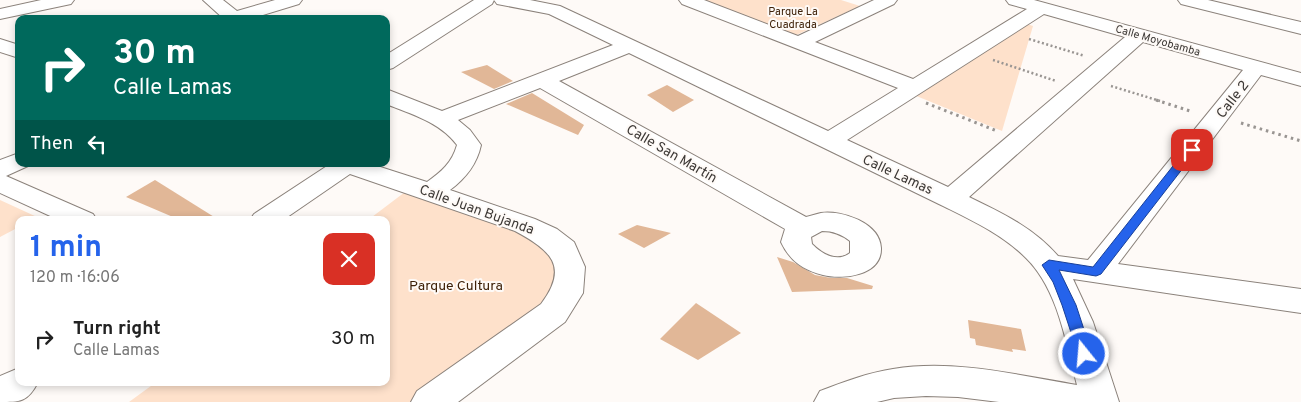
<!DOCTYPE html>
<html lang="en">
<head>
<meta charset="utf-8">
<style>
	body { margin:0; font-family:Overpass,sans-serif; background:#f2f2f2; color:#222; height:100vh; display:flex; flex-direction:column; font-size:19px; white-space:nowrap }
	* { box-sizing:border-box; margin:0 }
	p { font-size:16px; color:#767676 }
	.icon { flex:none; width:28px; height:28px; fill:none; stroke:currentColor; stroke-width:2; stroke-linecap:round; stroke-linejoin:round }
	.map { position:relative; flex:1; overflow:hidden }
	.sheet { position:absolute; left:15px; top:216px; width:375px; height:170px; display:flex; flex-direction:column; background:#fff; border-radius:10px; box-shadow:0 2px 8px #0003 }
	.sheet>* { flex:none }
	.banner { position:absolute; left:15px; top:15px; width:375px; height:152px; border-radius:10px; box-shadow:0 2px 8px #0003; background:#00695c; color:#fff; overflow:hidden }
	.pin { position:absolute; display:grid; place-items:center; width:42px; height:42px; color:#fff; margin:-21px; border-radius:10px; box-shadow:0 2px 8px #0006 }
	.me { position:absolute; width:55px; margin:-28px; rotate:343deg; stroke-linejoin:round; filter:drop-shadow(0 0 4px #0008) }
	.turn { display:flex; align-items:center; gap:18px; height:105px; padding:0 15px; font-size:22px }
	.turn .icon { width:65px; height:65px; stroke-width:2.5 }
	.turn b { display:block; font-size:35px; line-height:42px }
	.then { display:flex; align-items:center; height:48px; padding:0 15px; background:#0003; gap:10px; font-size:19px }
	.round { display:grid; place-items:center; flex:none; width:52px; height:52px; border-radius:10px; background:#f2f2f2 }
	.summary { display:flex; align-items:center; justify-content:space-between; height:85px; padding:0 15px }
	h1 { font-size:30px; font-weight:700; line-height:38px; color:#2563eb }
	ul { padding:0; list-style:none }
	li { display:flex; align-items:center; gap:15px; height:75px; padding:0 15px }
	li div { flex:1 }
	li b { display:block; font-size:19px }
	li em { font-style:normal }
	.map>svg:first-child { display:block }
</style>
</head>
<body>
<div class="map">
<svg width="1301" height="402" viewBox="0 0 1301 402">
	<rect width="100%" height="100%" fill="#fefaf7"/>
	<g fill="#fee1cb">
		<polygon points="700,0 841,0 860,6 794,36"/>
		<polygon points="1024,23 1033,26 1002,131 914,95"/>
		<polygon points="405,192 522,234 543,245 558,261 560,279 542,309 413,402 129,402 155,383 386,382 386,220 368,220"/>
		<polygon points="0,200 37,217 33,220 19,220 19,227 0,237"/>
	</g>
	<g fill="#e1b797">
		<polygon points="487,65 513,81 494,89 461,72"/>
		<polygon points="667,85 694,100 673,112 647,95"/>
		<polygon points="532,93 584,125 578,135 506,104"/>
		<polygon points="155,180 219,220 180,220 126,197"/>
		<polygon points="637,225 671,233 644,248 618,234"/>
		<polygon points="777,257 793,262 815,275 831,278 847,278 873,286 872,289 792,292"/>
		<polygon points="696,303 741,333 698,360 660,339"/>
		<polygon points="968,320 1021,329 1026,351 1012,349 1013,352 976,345 975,339 970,338"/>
	</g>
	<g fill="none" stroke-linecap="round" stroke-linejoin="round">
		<g stroke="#8b827b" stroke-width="2">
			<g id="minor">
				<polygon points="41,0 74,0 71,4 0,19 0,9"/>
				<polygon points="203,0 223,0 237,11 275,0 302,0 299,4 250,19 224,19"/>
				<path d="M474 0H530L560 6 828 131 898 88 682 4 679 0H704L798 36 874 0H897L894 4 815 42 913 79 1027 9 1009 4 1006 0H1034L1301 73V86L1261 75 1118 264 1301 289V313L1073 279 1093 322 1119 402H999L958 397 926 396 894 398 877 402H814L820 391C844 382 867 373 893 369 954 359 1017 375 1077 385 1066 343 1058 289 1026 258 1002 234 971 220 941 205L629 53 559 81 806 217C811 216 816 214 821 213 842 210 880 223 881 248 882 276 842 280 823 275 803 270 790 261 781 242L785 229 540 88 458 120 470 130 481 145C477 164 466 178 450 190L535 219 557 229 574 242 585 267 583 293 565 322 458 402H411L417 391 541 304C570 266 550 250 515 231L350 174 283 220H250L254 214 330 164H371L427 182C441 172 452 163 457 145 440 122 411 114 386 104V89L442 111 613 45 549 14 497 4 494 0 492 4 393 68 386 70V55ZM1044 14 1125 37 948 187 847 140ZM1143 42 1243 70 1088 260 1058 256C1034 228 1002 213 969 197ZM822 231C833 231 841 234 850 241V253C837 263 822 254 812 244L811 237Z"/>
				<polygon points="1178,0 1208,0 1301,22 1301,34 1181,4"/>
				<polygon points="0,39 19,45 19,58 0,52"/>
				<polygon points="19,153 19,164 30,164 28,166 6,176 93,214 97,220 59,220 0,193 0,160"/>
				<path d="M19 368V382H38C28 402 20 402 0 402V376Z"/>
			</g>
		</g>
		<g stroke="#999592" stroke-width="2.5" stroke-dasharray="2 2.5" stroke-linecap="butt">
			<polyline points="1029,39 1085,56"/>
			<polyline points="993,60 1056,81"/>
			<polyline points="1111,86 1160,101"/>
		</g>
		<g stroke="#999592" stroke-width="3" stroke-dasharray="2.5 4" stroke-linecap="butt">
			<polyline points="1156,100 1193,112"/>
			<polyline points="926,103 997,131"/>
			<polyline points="1241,123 1301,141"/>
		</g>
		<use href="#minor" fill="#fff" fill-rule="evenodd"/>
	</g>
	<polygon fill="#2563eb" stroke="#184099" points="1188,147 1196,147 1197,150 1101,274 1096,276 1059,270 1076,305 1092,354 1090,357 1084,359 1079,357 1062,305 1053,282 1042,265 1049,260 1093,267"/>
	<g text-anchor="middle" stroke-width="4" stroke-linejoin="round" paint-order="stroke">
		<g font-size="11" fill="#3e2108" stroke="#fefaf7">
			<text x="793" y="15">Parque La<tspan x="793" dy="13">Cuadrada</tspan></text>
		</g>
		<g font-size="11" fill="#3d3936" stroke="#fefaf7">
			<text transform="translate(1158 40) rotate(16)" y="4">Calle Moyobamba</text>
		</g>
		<g font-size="14" fill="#3d3936" stroke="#fefaf7">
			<text transform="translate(1232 99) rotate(-52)" y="5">Calle 2</text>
			<text transform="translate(672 153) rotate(30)" y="5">Calle San Martín</text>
			<text transform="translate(898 174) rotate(25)" y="5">Calle Lamas</text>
			<text transform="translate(477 209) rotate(20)" y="5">Calle Juan Bujanda</text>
		</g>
		<g font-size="14" fill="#3e2108" stroke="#fefaf7">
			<text x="456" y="290">Parque Cultura</text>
		</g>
	</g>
</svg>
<div class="pin" style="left:1192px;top:150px;background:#d93025"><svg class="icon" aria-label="arrive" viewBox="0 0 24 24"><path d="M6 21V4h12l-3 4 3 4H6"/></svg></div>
<svg class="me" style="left:1084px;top:354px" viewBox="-20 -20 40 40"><circle r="17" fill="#2563eb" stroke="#fff" stroke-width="3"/><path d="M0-11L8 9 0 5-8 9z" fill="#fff"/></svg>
<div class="banner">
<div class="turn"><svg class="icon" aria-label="right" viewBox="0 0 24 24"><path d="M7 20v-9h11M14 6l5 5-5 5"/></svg><div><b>30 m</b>Calle Lamas</div></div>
<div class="then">Then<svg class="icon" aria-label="left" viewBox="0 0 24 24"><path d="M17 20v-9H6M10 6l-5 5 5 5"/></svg></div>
</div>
<section class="sheet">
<div class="summary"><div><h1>1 min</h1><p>120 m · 16:06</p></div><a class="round" style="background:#d93025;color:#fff"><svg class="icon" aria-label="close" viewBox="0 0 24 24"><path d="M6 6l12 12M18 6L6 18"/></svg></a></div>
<ul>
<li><svg class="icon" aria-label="right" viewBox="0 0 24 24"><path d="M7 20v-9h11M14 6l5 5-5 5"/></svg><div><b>Turn right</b><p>Calle Lamas</p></div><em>30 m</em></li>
</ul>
</section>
</div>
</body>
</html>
